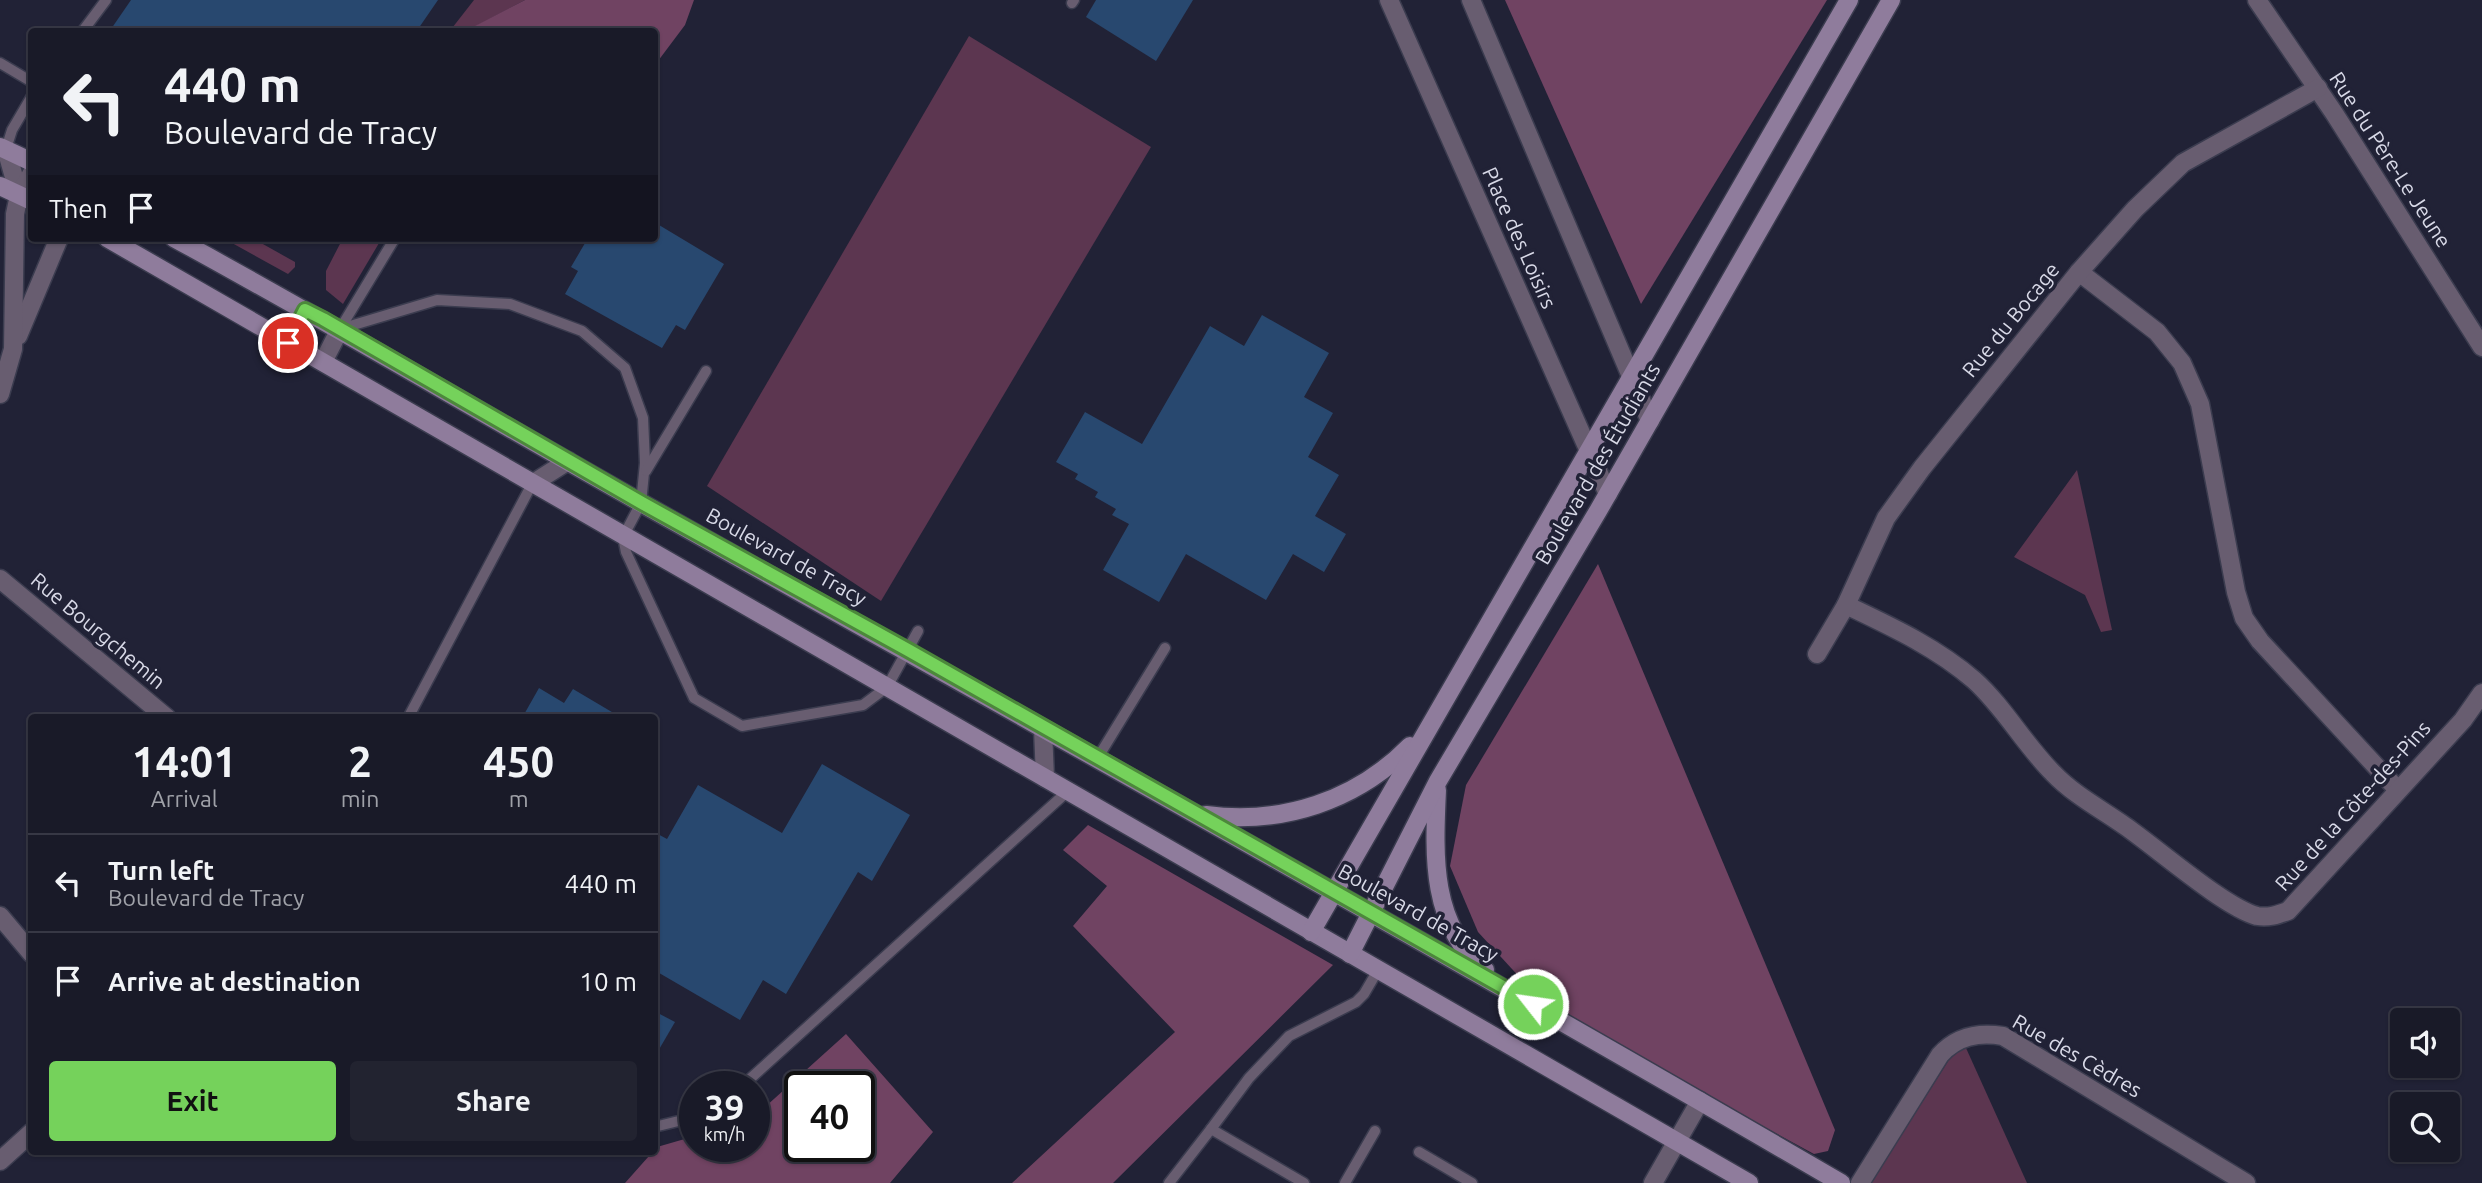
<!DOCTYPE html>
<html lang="en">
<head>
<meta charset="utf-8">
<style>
	body { margin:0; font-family:Ubuntu,sans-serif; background:#222330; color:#f1f3f6; height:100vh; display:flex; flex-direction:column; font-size:26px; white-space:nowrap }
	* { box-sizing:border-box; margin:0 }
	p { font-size:23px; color:#9fa1a8 }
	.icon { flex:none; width:38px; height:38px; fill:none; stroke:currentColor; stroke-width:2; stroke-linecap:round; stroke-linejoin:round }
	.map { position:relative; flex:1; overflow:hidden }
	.side { position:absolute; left:28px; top:714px; width:630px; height:441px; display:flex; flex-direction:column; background:#191a28; border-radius:7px; box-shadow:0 2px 5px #0004,0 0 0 2px #373845 }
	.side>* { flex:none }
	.top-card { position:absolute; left:28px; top:28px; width:630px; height:214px; border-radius:7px; box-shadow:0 2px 5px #0004,0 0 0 2px #373845; background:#191a28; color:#f1f3f6; overflow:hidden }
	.controls { position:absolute; left:2390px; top:1008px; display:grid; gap:14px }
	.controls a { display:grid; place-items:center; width:70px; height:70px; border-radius:7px; background:#191a28; box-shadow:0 2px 5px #0004,0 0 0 2px #373845; font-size:35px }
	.speed { position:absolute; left:679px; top:1071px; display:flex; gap:14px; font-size:35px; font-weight:700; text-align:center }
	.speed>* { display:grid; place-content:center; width:91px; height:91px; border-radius:50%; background:#191a28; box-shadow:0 2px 5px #0004,0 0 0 2px #373845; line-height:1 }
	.speed small { font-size:18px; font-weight:400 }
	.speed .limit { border:4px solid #111; border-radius:10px; background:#fff; color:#111 }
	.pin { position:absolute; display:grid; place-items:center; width:60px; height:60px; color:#fff; margin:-30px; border:4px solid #fff; border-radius:50%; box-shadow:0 2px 7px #0007 }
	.me { position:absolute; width:77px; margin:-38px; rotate:300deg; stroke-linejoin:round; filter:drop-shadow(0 0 5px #0008) }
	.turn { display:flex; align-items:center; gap:24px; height:147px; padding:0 21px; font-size:32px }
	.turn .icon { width:91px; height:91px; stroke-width:2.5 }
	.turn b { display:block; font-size:49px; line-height:60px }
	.then { display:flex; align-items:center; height:66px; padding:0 21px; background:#0003; gap:14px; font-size:26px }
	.eta { display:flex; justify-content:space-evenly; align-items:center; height:119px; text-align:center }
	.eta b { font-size:42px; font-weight:600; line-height:49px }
	.button { display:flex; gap:14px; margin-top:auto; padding:14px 21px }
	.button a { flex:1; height:80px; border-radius:7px; background:#75d25b; color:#111; font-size:28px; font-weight:600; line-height:80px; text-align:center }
	.button a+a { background:#222330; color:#f1f3f6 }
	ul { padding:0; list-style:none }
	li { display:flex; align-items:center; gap:21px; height:98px; padding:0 21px; border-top:2px solid #373845 }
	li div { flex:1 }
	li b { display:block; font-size:26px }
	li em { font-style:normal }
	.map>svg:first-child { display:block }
</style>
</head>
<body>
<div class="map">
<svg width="2482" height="1183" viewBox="0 0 2482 1183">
	<rect width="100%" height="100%" fill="#212236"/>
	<g fill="#5c3650">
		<polygon points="474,0 525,0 476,26 473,31 449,32"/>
		<polygon points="969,36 1151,147 881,601 707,486"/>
		<polygon points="223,238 252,238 295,262 295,267 288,274"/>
		<polygon points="343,238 382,238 343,304 326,290 326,271"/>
		<polygon points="2077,470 2112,630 2101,632 2085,595 2014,557"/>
		<polygon points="1966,1048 2027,1183 1871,1183 1952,1055"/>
	</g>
	<g fill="#704362" fill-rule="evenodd">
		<polygon points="525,0 694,0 685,25 655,65 654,32 473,31 475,26"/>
		<polygon points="1505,0 1827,0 1641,304"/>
		<polygon points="1598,564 1835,1130 1828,1151 1814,1154 1618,1048 1536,995 1478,932 1450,866 1466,785"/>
		<polygon points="1088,825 1333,965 1113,1183 1012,1183 1175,1032 1073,926 1107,886 1063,850"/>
		<path d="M846 1034 933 1132 890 1183H625L657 1147 695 1136V1146H754V1117ZM800 1087H859V1146H800Z"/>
	</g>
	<g fill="#28486f">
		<polygon points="131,0 438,0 416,32 109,32"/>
		<polygon points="1096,0 1193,0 1156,61 1086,17"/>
		<polygon points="654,222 724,264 685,330 676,325 662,348 565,294 578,271 571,267 588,238 654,238"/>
		<polygon points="1262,315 1329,353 1304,397 1333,413 1308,457 1339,475 1315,516 1346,534 1324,572 1293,554 1266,600 1186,554 1159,602 1103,570 1129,524 1112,515 1116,509 1095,497 1098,492 1075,479 1078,474 1056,462 1085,412 1142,444 1210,326 1244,346"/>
		<polygon points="539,688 564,703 573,689 622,718 522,718"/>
		<polygon points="822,764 910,815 872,881 858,872 786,994 763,980 740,1020 654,970 654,832 667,839 698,785 782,833"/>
		<polygon points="654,1011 675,1022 654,1058"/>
	</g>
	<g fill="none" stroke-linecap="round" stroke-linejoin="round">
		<g stroke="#3b3c4f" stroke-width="13">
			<g id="lane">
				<polyline points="1072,3 1074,0"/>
				<polyline points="82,32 106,0"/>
				<polyline points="0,63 32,82"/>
				<polyline points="6,149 12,130 32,96"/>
				<polyline points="340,329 437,300 510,304 582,331 625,368 643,418 645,463 641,503 623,537 626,552 694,698 742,726 863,705 887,687 918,631"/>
				<polyline points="340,329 395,238"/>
				<polyline points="288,343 305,310"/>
				<polyline points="646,471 706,371"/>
				<polyline points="408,718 532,484"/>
				<polyline points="1097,759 1165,648"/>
				<polyline points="741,1087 1068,791"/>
				<polyline points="654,1127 695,1117"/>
				<polyline points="1419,1152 1472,1183"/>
				<polyline points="1169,1183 1211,1129"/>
				<polyline points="1304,1183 1211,1129 1249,1078 1289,1036 1356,1002 1364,994 1378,970"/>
				<polyline points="1345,1183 1375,1131"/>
			</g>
		</g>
		<g stroke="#3b3c4f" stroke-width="21">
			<g id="street">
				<polyline points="1389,0 1608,494"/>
				<polyline points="1471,0 1650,421"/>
				<polyline points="2257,0 2334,113 2482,347"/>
				<polyline points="6,149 19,195"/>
				<polyline points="2079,272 2157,332 2182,363 2200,404 2236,592 2244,618 2260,641 2397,789"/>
				<polyline points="18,336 59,238"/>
				<polyline points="323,362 340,329"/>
				<polyline points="0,394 13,349 15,214 19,195 32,173"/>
				<polyline points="532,484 568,461"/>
				<polyline points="0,579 167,718"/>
				<path d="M1846 605C1890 626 1936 647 1974 680 2004 707 2024 744 2053 773 2074 795 2101 809 2125 826 2157 848 2224 907 2257 916 2268 918 2277 915 2288 911L2463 720 2482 693"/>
				<polyline points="1817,654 1846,605 1886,518 1922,468 2079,272 2135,209 2183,163 2318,88"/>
				<polyline points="1043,729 1045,778"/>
				<polyline points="0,916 32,954"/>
				<polyline points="0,1161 32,1132"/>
				<polyline points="1653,1183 1700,1101"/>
				<path d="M1860 1183 1940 1055C1957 1036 1978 1032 2003 1036L2246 1183"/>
			</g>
		</g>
		<g stroke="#3b3c4f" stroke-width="21">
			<g id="secondary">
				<polyline points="0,147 32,162"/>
				<polyline points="0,186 32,201"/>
				<polyline points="107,238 1749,1183"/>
				<path d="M174 238C332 324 486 416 643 504 1043 729 1445 952 1841 1183"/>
				<path d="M1437 790C1434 855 1430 925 1485 970"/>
				<path d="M1206 815C1282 825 1356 801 1410 746"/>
				<polyline points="1311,932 1849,0"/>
				<polyline points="1350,954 1438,781 1598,511 1891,0"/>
			</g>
		</g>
		<use href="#lane" stroke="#685d70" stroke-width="10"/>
		<use href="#street" stroke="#685d70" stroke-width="18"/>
		<use href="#secondary" stroke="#8f7c9c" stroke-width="18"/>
	</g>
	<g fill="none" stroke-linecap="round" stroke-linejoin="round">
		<g stroke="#4c883b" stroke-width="18">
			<polyline id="route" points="288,343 305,310 323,319 642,503 908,650 1533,1004"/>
		</g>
		<use href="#route" stroke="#75d25b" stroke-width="12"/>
	</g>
	<g text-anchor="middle" stroke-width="7" stroke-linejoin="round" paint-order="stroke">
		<g font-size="21" fill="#d8d9e7" stroke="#212236">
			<text transform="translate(2390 160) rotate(57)" y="7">Rue du Père-Le Jeune</text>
			<text transform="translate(1519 238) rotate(66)" y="7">Place des Loisirs</text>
			<text transform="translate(2011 320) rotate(-51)" y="7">Rue du Bocage</text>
			<text transform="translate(1598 464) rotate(-60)" y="7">Boulevard des Étudiants</text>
			<text transform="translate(786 557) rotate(29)" y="7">Boulevard de Tracy</text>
			<text transform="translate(98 631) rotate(40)" y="7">Rue Bourgchemin</text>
			<text transform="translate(2353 806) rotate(-48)" y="7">Rue de la Côte-des-Pins</text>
			<text transform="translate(1418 913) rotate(29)" y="7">Boulevard de Tracy</text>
			<text transform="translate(2077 1056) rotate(30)" y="7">Rue des Cèdres</text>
		</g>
	</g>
</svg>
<div class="controls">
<a><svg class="icon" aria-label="sound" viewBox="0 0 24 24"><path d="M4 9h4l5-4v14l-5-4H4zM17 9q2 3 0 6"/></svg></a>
<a><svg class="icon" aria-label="search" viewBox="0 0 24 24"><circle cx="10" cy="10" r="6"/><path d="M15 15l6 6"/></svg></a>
</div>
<div class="speed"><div>39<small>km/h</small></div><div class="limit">40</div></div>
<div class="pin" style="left:288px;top:343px;background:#d93025"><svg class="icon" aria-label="arrive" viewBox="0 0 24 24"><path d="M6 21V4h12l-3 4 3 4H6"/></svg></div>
<svg class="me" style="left:1533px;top:1004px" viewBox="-20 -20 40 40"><circle r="17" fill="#75d25b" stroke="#fff" stroke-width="3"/><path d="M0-11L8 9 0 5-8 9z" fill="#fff"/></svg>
<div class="top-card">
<div class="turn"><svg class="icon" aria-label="left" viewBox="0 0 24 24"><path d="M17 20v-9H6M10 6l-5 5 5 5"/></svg><div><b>440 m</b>Boulevard de Tracy</div></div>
<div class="then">Then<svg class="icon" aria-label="arrive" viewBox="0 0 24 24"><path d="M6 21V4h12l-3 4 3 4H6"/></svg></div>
</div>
<section class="side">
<div class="eta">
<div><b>14:01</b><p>Arrival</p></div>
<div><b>2</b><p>min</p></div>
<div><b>450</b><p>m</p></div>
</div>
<ul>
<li><svg class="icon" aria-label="left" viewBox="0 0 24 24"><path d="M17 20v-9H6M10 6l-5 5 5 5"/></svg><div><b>Turn left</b><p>Boulevard de Tracy</p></div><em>440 m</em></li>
<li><svg class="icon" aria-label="arrive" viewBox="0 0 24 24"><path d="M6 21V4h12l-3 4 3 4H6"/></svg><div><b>Arrive at destination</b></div><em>10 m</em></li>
</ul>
<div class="button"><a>Exit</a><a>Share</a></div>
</section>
</div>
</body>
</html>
